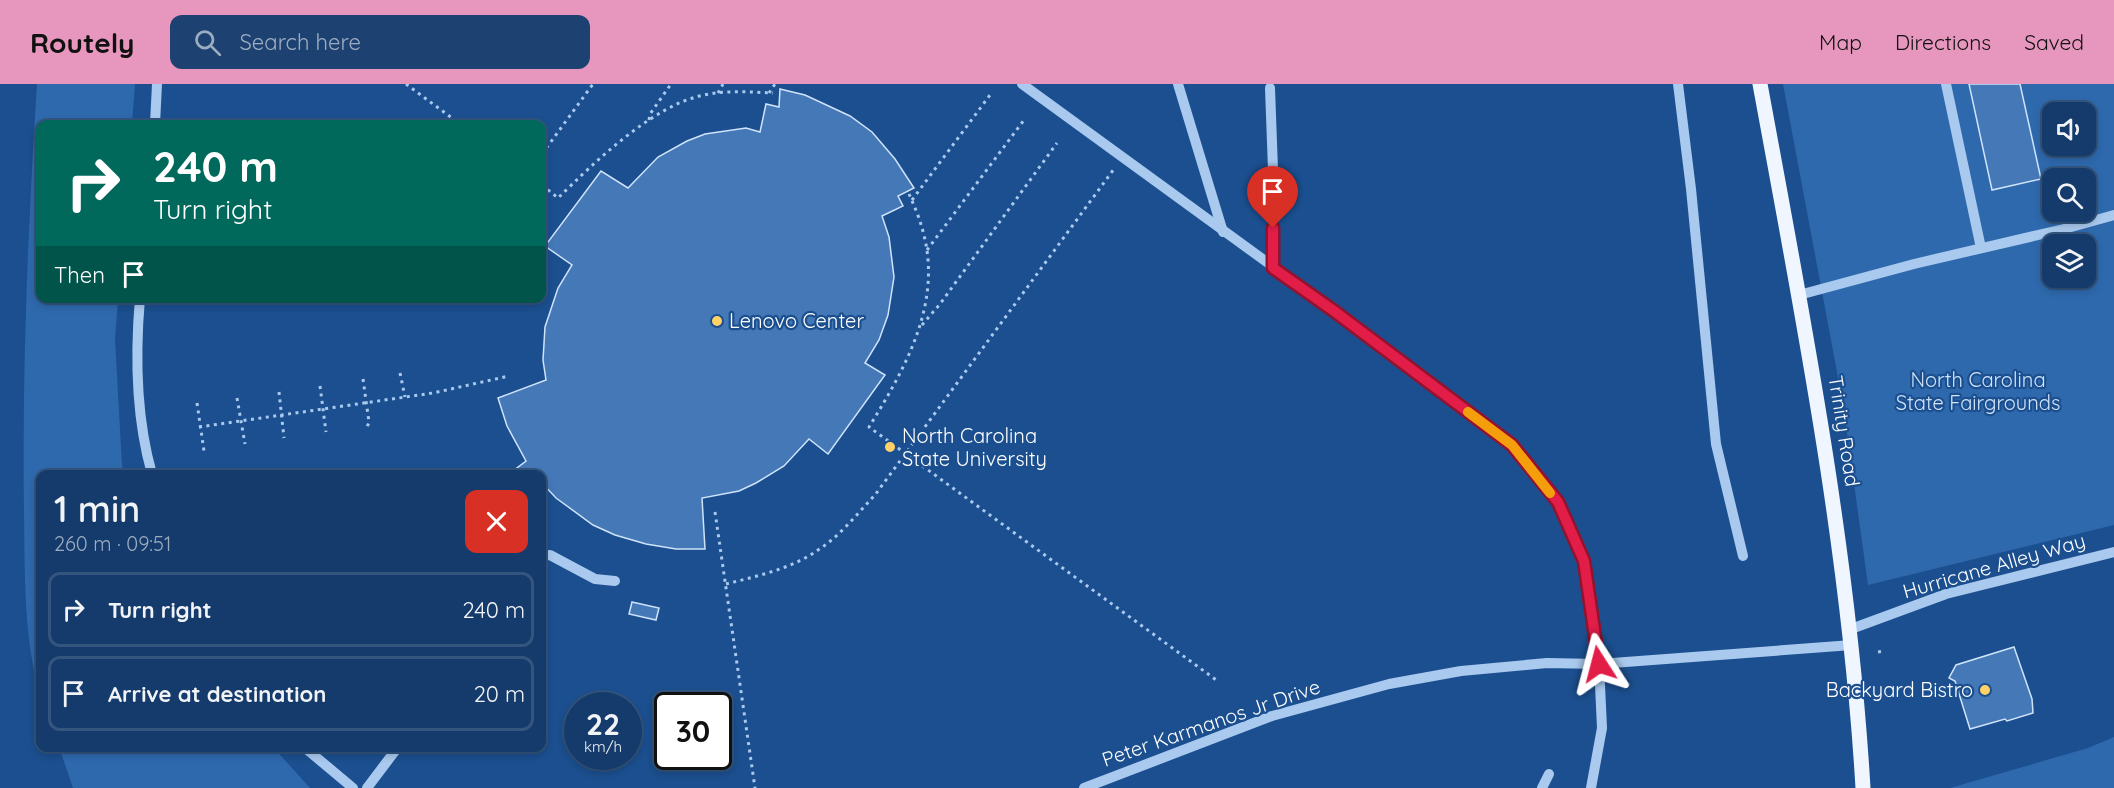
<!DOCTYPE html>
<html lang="en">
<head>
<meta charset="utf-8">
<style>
	body { margin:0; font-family:Quicksand,sans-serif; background:#1d4271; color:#f1f3f6; height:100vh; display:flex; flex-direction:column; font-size:22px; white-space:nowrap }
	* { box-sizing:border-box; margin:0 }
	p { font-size:20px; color:#9dadc1 }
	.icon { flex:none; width:33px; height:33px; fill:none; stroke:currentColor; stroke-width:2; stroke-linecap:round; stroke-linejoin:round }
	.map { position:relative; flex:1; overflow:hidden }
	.panel { position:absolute; left:36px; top:386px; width:510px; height:282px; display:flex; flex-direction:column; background:#143b6b; border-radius:12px; box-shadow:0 3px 9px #0003,0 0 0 2px #33557e }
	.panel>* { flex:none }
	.banner { position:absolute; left:36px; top:36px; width:510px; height:183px; border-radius:12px; box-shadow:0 3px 9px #0003,0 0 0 2px #33557e; background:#00695c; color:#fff; overflow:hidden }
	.controls { position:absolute; left:2042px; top:18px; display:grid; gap:12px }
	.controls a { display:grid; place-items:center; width:54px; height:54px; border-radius:12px; background:#143b6b; box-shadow:0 3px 9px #0003,0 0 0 2px #33557e; font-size:30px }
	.speed { position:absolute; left:564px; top:608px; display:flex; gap:12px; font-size:30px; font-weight:700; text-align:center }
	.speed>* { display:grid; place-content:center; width:78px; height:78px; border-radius:50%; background:#143b6b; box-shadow:0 3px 9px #0003,0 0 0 2px #33557e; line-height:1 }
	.speed small { font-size:15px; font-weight:400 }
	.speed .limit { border:3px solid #111; border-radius:9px; background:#fff; color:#111 }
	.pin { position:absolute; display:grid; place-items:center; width:51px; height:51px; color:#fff; margin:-62px -26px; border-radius:50% 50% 50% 0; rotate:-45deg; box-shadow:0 0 6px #0007 }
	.pin .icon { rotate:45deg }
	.me { position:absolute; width:66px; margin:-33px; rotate:351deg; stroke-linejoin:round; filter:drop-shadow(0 0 4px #0008) }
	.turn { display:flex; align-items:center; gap:21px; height:126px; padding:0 18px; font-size:27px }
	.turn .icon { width:78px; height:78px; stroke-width:2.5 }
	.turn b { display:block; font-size:42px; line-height:51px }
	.then { display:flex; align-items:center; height:57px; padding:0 18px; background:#0003; gap:12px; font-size:22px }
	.round { display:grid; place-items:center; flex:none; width:63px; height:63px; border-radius:12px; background:#1d4271 }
	.overview { display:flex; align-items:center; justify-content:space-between; height:102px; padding:0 18px }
	h1 { font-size:36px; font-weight:600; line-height:45px }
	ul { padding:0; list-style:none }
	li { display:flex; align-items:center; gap:18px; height:75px; margin:0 12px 9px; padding:0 6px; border:3px solid #33557e; border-radius:12px }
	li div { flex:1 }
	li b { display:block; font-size:22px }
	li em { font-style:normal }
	header { display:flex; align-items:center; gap:36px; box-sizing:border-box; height:84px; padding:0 30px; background:#e797bd; color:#111 }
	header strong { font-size:28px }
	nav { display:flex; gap:33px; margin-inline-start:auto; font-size:21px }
	.search { width:420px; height:54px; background:#1d4271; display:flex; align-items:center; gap:15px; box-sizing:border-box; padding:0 21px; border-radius:12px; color:#9dadc1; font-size:22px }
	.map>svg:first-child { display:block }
</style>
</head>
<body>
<header>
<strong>Routely</strong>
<div class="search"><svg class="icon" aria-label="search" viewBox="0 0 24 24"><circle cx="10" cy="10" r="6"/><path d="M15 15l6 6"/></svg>Search here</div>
<nav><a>Map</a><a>Directions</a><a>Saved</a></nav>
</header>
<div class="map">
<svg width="2114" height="704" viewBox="0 0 2114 704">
	<rect width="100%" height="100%" fill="#1b4f8f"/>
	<g fill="#2e69ad" fill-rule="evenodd">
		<path d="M37 0H135L132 40H40V214L118 215 115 255 122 381 125 390H40V608C23 556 25 482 24 427 22 285 28 142 37 0Z"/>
		<path d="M1783 0H2114V441L1868 501 1843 320ZM2052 28H2085V62H2052ZM2052 94H2085V128H2052ZM2052 160H2085V194H2052Z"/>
		<polygon points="2114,653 2114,704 1950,704 2088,664"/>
		<polygon points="59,663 273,663 310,704 73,704"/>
	</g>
	<g fill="#4478b7" stroke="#cfe3fa" stroke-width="1.5">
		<polygon points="1969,0 2020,0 2041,95 1992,106"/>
		<polygon points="780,5 805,11 850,32 872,48 895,75 914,104 898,112 903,122 882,132 889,153 894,193 888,231 879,256 865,279 885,291 828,370 809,355 784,382 756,399 739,407 702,414 705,465 676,465 646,460 615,451 593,441 556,414 542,399 542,390 509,390 526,377 507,342 498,314 546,296 543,276 545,243 558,204 572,181 545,162 601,87 628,104 658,73 687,57 705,50 746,44 760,48 766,20 779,23"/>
		<polygon points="632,518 659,524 656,536 629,530"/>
		<polygon points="2014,563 2032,615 2033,629 2007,637 2005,635 1970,645 1955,597 1949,594 1956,581"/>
	</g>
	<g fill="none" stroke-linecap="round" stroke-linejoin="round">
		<g stroke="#a9c9ee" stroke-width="3" stroke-dasharray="3 4.5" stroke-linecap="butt">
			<polyline points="406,0 460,40"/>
			<polyline points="718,9 723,0"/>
			<polyline points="769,9 775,0"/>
			<polyline points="649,36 650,30 671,0"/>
			<polyline points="542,70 593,0"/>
			<path d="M542 101 558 114C595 78 653 21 704 11 727 6 750 8 773 9"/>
			<path d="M909 110C914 121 919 133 922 144 944 217 906 283 869 343L1219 598"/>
			<polyline points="912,116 990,11"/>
			<polyline points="927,166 1024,36"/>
			<polyline points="922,241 940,220 1057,59"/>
			<polyline points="400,289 405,313"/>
			<polyline points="363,295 369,338 366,346"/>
			<polyline points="320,302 326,348"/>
			<polyline points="279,308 284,354"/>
			<polyline points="237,314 245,360"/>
			<polyline points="197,319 204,367"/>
			<polyline points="199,343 433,309 509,292"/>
			<polyline points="715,428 755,704"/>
			<path d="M726 500C757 492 791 485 818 466 840 452 857 430 875 411L1114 85"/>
			<polyline points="1878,568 1885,567"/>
		</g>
		<g stroke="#a9c9ee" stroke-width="10">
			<polyline points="1022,0 1334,227 1512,361 1558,418 1584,477 1599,580 1602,644 1591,704"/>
			<polyline points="1178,0 1223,148"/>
			<polyline points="1678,0 1691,105 1716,360 1743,472"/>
			<polyline points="1946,0 1981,164"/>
			<polyline points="1270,4 1273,86 1273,184"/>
			<polyline points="155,40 157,0"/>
			<polyline points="1799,211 1914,180 2064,145 2114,131"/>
			<path d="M140 214C135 272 136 334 152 390"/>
			<polyline points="542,472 550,471 595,495 615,497"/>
			<polyline points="1851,545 1946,510 2114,468"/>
			<polyline points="304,663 353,704"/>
			<polyline points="367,704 398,663"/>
			<polyline points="1084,704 1272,632 1389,600 1461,587 1547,579 1599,580 1852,561"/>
			<polyline points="1542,704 1549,690"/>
		</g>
		<path stroke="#f0f6ff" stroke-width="15" d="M1760 0C1803 234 1849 466 1863 704"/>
	</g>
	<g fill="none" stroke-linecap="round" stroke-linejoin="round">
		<g stroke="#92132f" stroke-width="15">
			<polyline id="route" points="1273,144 1273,184 1334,227 1512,361 1558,418 1584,477 1599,580"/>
		</g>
		<use href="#route" stroke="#e11d48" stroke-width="10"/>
		<polyline stroke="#f59e0b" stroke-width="10" points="1468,328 1512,361 1550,409"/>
	</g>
	<g fill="#ffd166" stroke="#1b4f8f" stroke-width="2">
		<circle cx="717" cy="237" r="6"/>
		<circle cx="890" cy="363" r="6"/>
		<circle cx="1985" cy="606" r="6"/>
	</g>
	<g text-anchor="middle" stroke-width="4.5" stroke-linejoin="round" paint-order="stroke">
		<g font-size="20" fill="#fff" stroke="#1b4f8f" text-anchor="start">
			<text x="729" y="244">Lenovo Center</text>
			<text x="902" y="359">North Carolina<tspan x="902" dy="23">State University</tspan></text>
			<text x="1973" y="613" text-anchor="end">Backyard Bistro</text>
		</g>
		<g font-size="20" fill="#cfe3fa" stroke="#1b4f8f">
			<text x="1978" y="303">North Carolina<tspan x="1978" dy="23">State Fairgrounds</tspan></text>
		</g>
		<g font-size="20" fill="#fff" stroke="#1b4f8f">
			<text transform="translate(1844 347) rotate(81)" y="7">Trinity Road</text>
			<text transform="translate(1994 482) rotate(-16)" y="7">Hurricane Alley Way</text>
			<text transform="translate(1211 639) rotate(-19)" y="7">Peter Karmanos Jr Drive</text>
		</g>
	</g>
</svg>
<div class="controls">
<a><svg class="icon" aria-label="sound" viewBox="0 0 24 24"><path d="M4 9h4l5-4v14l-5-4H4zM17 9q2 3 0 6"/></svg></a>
<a><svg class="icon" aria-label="search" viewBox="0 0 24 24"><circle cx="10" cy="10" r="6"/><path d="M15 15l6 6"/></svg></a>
<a><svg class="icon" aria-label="layers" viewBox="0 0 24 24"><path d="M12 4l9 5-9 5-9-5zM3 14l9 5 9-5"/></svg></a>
</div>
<div class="speed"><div>22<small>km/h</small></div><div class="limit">30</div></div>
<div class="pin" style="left:1273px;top:144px;background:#d93025"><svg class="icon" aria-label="arrive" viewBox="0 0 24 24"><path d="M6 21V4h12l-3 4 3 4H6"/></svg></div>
<svg class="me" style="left:1599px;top:580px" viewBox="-20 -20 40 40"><path d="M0-17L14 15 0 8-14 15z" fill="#e11d48" stroke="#fff" stroke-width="4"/></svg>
<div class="banner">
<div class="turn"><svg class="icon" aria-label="right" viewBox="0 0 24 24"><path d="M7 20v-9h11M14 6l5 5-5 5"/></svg><div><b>240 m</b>Turn right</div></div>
<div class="then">Then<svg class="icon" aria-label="arrive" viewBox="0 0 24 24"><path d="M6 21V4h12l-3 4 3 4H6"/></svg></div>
</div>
<section class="panel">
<div class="overview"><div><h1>1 min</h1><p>260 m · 09:51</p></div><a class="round" style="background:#d93025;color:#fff"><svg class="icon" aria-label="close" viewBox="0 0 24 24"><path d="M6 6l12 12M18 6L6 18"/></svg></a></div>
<ul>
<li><svg class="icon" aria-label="right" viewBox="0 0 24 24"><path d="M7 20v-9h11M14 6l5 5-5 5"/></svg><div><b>Turn right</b></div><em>240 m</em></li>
<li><svg class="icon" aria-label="arrive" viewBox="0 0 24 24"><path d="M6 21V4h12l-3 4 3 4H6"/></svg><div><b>Arrive at destination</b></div><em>20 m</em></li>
</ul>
</section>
</div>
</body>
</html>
